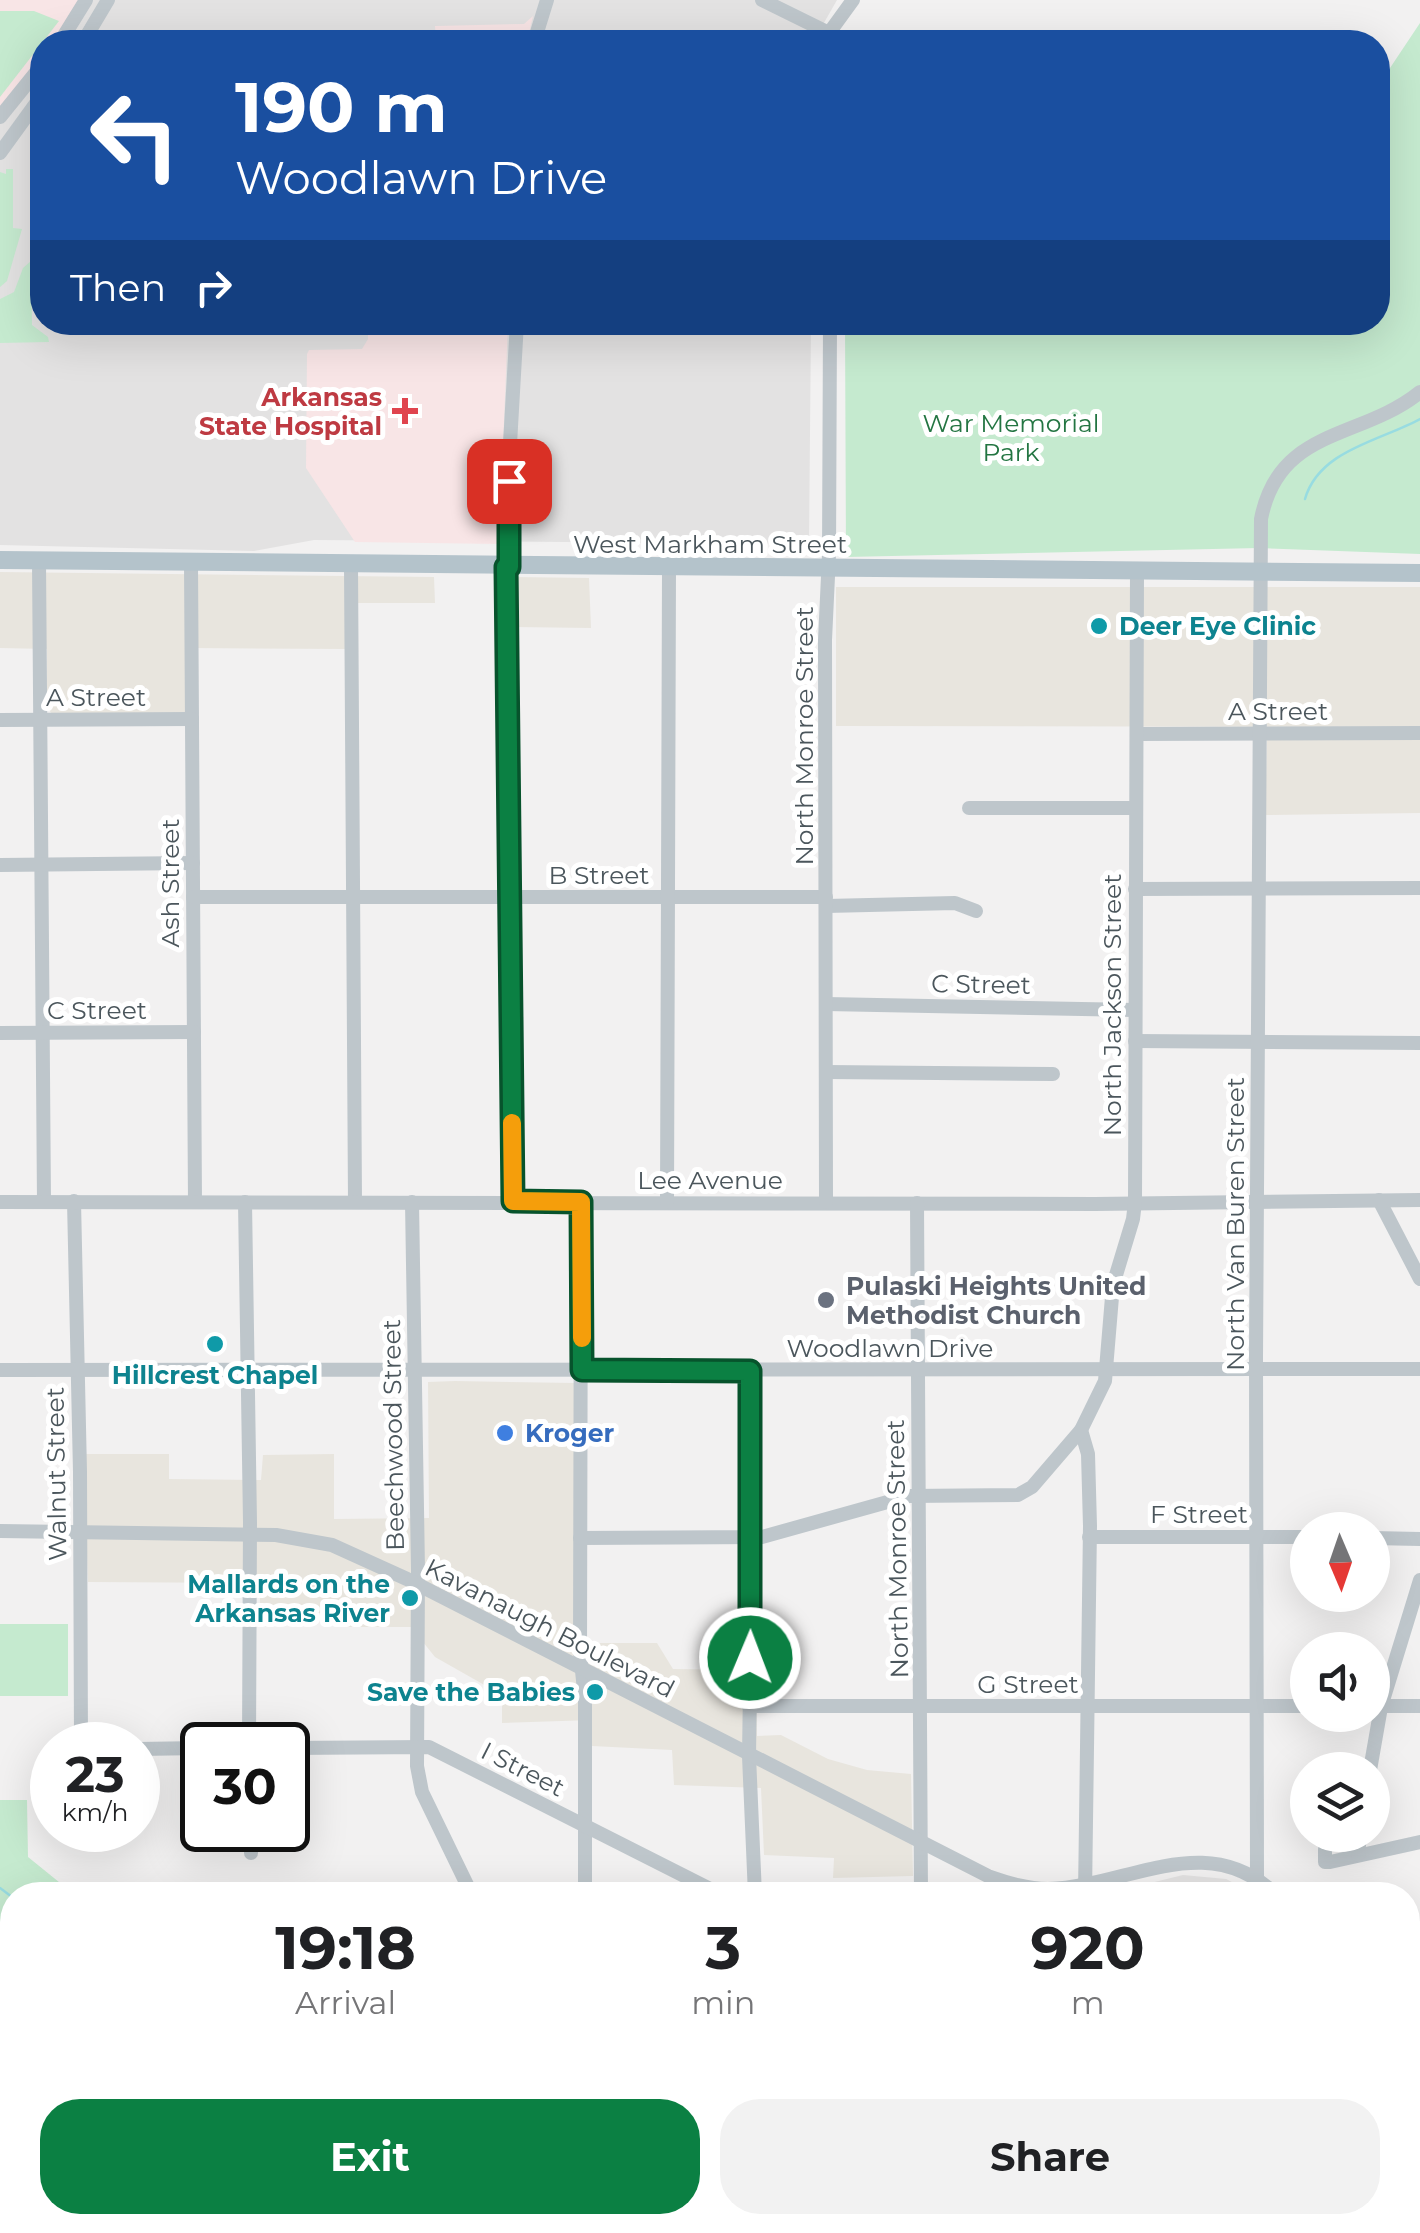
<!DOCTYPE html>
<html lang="en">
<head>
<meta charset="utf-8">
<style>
	body { margin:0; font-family:Montserrat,sans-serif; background:#f2f2f2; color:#202124; height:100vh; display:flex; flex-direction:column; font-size:38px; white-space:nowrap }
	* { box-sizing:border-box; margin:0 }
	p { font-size:32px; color:#757577 }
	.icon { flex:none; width:55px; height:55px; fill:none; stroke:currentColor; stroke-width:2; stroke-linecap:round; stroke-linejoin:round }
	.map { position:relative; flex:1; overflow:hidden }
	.panel { position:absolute; left:0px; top:1882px; width:1420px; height:352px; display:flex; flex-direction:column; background:#fff; border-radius:40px 40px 0 0; box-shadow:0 10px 40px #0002 }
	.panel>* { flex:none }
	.banner { position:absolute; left:30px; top:30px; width:1360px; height:305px; border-radius:40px; box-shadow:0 10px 40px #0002; background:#1a4fa0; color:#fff; overflow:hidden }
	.needle { width:65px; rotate:178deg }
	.buttons { position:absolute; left:1290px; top:1512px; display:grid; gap:20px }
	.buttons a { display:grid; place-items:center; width:100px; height:100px; border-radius:50%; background:#fff; box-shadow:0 10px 40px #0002; font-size:50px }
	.speed { position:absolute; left:30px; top:1722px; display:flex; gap:20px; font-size:50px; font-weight:700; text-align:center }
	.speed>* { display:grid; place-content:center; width:130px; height:130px; border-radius:50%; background:#fff; box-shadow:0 10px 40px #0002; line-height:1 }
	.speed small { font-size:25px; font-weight:400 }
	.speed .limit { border:5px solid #111; border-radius:15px; background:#fff; color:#111 }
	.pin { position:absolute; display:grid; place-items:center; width:85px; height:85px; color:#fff; margin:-42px; border-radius:20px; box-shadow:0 5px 15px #0006 }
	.me { position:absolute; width:110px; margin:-55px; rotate:1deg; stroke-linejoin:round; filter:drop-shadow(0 0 8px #0008) }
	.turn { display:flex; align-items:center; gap:35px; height:210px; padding:0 40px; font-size:45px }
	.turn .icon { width:130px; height:130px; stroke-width:2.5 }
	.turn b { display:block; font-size:70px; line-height:85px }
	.then { display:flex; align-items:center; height:95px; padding:0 40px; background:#0003; gap:20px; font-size:38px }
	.eta { display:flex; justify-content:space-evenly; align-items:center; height:170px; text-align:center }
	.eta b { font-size:60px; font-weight:700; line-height:70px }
	.primary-button { display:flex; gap:20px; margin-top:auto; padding:20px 40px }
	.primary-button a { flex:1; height:115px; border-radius:40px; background:#0b8043; color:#fff; font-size:40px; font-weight:700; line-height:115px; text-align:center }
	.primary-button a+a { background:#f2f2f2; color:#202124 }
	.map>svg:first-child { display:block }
</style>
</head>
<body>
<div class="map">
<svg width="1420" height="2233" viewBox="0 0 1420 2233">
	<rect width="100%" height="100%" fill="#f2f1f1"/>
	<g fill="#e8e5de">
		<polygon points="0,572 434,577 435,603 346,603 345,649 189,648 187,713 51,713 47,706 47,649 0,648"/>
		<polygon points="514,577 589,578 591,628 514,627"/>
		<polygon points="836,587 1420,587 1420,727 836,726"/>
		<polygon points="1267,739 1420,740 1420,813 1265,815"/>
		<polygon points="455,1381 575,1383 584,1643 657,1643 673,1669 756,1670 757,1736 781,1735 828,1759 867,1770 911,1774 913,1876 833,1878 834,1858 764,1855 761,1788 674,1785 672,1750 592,1746 592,1720 502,1723 502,1695 435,1657 411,1627 339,1627 338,1614 260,1609 260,1583 88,1582 83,1454 169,1454 169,1479 261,1480 263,1455 334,1454 334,1519 429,1518 428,1382"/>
	</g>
	<g fill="#e3e2e2">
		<polygon points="0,0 837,0 813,42 42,42 42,322 811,323 809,544 314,540 254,551 0,545"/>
		<polygon points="1183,1875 1226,1879 1257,1895 1102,1895"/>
		<polygon points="1408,2206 1415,2233 1211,2233 1173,2223 1408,2222"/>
	</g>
	<g fill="#f8e5e6">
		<polygon points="0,0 79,0 53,42 42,42 42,55 0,110"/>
		<polygon points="533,16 527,42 436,42 435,26 524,24"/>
		<polygon points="368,323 508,323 499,544 355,542 306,468 307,354 309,350 362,349 368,339"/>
	</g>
	<g fill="#c5eacf">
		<polygon points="0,11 34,11 59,21 0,97"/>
		<polygon points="1420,23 1420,554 1259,548 846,557 845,323 1378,322 1378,86"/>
		<polygon points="848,37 1130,42 844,42"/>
		<polygon points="6,169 13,169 13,228 22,229 7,281 0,287 0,172 6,174"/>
		<polygon points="31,261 32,325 48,337 49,342 0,343 0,299 14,292 23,268"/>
		<rect x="0" y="1624" width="68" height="72"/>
		<polygon points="0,1800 27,1800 28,1857 75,1895 12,1895 12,2079 0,2072"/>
	</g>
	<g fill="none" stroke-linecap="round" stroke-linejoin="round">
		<g stroke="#98dce1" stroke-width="2.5">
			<path d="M1305 499C1319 450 1380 441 1420 419"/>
			<polyline points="0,1888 12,1897"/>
		</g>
		<g stroke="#bec6cb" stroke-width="14">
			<polyline points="762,0 829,33"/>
			<polyline points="829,33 853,0"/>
			<polyline points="60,42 86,0"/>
			<polyline points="83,42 108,0"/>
			<polyline points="534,42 547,0"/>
			<polyline points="0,117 42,65"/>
			<polyline points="0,153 42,95"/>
			<polyline points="39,562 44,1202"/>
			<polyline points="191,564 195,1202"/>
			<polyline points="351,566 355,1201"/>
			<polyline points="507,567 513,1201"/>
			<polyline points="509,567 510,444 517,322"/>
			<polyline points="0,720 192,719"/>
			<polyline points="1137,734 1420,733"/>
			<polyline points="969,808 1135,808"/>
			<polyline points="0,865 193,863"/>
			<polyline points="1135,889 1420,888"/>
			<polyline points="193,897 826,897"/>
			<polyline points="826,906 955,903 976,911"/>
			<polyline points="826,1004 1134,1010"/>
			<polyline points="0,1033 194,1032"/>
			<polyline points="1135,1041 1420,1043"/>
			<polyline points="826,1072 1053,1074"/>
			<polyline points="1379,1200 1420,1279"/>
			<polyline points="74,1201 80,1472 81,1745"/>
			<polyline points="0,1202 1095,1204 1420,1200"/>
			<polyline points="245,1202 250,1522 249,1745"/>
			<polyline points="412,1202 418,1570 417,1766 422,1792 472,1895"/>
			<polyline points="581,1202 580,1651 585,1700 585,1895"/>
			<polyline points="667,1202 669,569"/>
			<polyline points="826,1202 825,640 829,555 830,322"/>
			<polyline points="917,1203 921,1895"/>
			<polyline points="0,1370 1420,1369"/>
			<polyline points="750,1371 752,1549 749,1756 755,1895"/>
			<polyline points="1081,1430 1088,1454 1090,1526 1085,1895"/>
			<path d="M0 1531 276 1535 332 1545 407 1579 988 1876C1008 1883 1027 1889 1048 1889 1128 1887 1207 1827 1276 1895"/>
			<polyline points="1089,1537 1308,1537"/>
			<polyline points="580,1538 762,1537 909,1496 1018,1495 1032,1487 1081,1430 1105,1381 1113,1285 1133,1219 1135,1202 1137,572"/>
			<polyline points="1372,1538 1420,1539"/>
			<polyline points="749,1706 1308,1706"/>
			<polyline points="1373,1706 1420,1706"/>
			<polyline points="288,1748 429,1747 722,1895"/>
			<polyline points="138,1749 202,1748"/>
			<polyline points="1370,1770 1381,1707 1420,1580"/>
			<polyline points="251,1830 251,1853"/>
			<polyline points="1325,1849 1325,1862 1330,1862 1420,1842"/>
			<polyline points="1358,1855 1360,1835"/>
			<path d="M1257 1877 1256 1358 1261 519C1279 427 1361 440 1420 392"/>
			<polyline points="1408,2018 1420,2013"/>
			<polyline points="0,2085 12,2092"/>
			<polyline points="1408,2123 1420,2121"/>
			<polyline points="1408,2160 1420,2197"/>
			<polyline points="208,2222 210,2233"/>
			<polyline points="414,2222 414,2233"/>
			<polyline points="588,2222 589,2233"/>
			<polyline points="761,2222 761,2233"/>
			<polyline points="926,2222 926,2233"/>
			<polyline points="1118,2222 1157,2233"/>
			<polyline points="125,2233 143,2222"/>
			<polyline points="1094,2233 1094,2222"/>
		</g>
		<polyline stroke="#b4c3cb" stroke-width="18" points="0,560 1420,573"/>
	</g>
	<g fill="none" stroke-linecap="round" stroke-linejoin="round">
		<g stroke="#07532c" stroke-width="25">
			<polyline id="route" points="509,481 509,567 506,567 513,1201 581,1202 582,1370 750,1371 750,1658"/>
		</g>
		<use href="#route" stroke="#0b8043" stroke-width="18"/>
		<polyline stroke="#f59e0b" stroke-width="18" points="512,1123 513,1201 581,1202 582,1338"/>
	</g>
	<path fill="#e0444e" stroke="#fff" stroke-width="4" d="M400 396h10v10h10v10h-10v10h-10v-10h-10v-10h10z"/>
	<g fill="#0f9aa8" stroke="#fff" stroke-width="4">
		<circle cx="1099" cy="626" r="10"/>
		<circle cx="215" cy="1344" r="10"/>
		<circle cx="410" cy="1598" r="10"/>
		<circle cx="595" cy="1692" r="10"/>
	</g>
	<circle fill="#6b7280" stroke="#fff" stroke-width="4" cx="826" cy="1300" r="10"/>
	<circle fill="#3f7fe0" stroke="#fff" stroke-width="4" cx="505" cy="1433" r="10"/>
	<g text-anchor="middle" stroke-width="10" stroke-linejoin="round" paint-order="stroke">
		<g font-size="25" font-weight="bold" fill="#be3a42" stroke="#fff" text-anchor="end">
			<text x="382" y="406">Arkansas<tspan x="382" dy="29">State Hospital</tspan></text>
		</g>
		<g font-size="25" fill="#237542" stroke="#fff">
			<text x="1011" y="432">War Memorial<tspan x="1011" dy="29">Park</tspan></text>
		</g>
		<g font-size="25" fill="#4b565c" stroke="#fff">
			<text x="710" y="553">West Markham Street</text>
			<text x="96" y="706">A Street</text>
			<text x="1278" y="720">A Street</text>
			<text transform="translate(804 736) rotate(-90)" y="9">North Monroe Street</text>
			<text x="599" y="884">B Street</text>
			<text transform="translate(170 883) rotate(-90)" y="9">Ash Street</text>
			<text transform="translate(981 984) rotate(1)" y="9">C Street</text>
			<text transform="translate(1112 1005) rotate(-90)" y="9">North Jackson Street</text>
			<text x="97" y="1019">C Street</text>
			<text x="710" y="1189">Lee Avenue</text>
			<text transform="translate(1235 1224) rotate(-90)" y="9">North Van Buren Street</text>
			<text x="890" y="1357">Woodlawn Drive</text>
			<text transform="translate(393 1435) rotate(-91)" y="9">Beechwood Street</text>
			<text transform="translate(56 1474) rotate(-91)" y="9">Walnut Street</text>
			<text x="1199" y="1523">F Street</text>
			<text transform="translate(897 1549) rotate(-91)" y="9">North Monroe Street</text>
			<text transform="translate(550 1628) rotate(27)" y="9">Kavanaugh Boulevard</text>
			<text x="1028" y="1693">G Street</text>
			<text transform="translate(523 1769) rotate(27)" y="9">I Street</text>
		</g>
		<g font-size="25" font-weight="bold" fill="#0d838f" stroke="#fff" text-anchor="end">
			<text x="1119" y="635" text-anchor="start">Deer Eye Clinic</text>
			<text x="215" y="1384" text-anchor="middle">Hillcrest Chapel</text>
			<text x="390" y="1593">Mallards on the<tspan x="390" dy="29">Arkansas River</tspan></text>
			<text x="575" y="1701">Save the Babies</text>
		</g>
		<g font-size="25" font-weight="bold" fill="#5b616d" stroke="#fff" text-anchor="start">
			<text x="846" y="1295">Pulaski Heights United<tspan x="846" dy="29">Methodist Church</tspan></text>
		</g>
		<g font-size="25" font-weight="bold" fill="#366cbe" stroke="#fff" text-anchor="start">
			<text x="525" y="1442">Kroger</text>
		</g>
	</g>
</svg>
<div class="buttons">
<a><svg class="needle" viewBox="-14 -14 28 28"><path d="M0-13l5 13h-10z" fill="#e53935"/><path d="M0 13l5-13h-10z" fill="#757577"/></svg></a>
<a><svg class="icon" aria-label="sound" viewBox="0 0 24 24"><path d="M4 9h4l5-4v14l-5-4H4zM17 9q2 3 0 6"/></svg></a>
<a><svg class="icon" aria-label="layers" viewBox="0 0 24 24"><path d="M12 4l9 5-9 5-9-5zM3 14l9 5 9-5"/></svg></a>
</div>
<div class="speed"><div>23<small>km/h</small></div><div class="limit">30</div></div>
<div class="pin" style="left:509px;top:481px;background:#d93025"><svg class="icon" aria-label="arrive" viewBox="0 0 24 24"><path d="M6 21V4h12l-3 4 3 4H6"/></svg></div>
<svg class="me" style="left:750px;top:1658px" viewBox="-20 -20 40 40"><circle r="17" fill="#0b8043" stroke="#fff" stroke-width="3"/><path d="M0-11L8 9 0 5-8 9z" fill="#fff"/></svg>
<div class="banner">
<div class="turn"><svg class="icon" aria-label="left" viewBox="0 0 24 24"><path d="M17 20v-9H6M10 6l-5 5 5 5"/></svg><div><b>190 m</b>Woodlawn Drive</div></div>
<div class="then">Then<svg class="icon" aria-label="right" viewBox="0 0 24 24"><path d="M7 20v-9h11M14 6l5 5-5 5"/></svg></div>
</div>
<section class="panel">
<div class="eta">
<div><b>19:18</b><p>Arrival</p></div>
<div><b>3</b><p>min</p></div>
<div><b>920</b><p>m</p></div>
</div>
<div class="primary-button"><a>Exit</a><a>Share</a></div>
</section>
</div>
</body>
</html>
